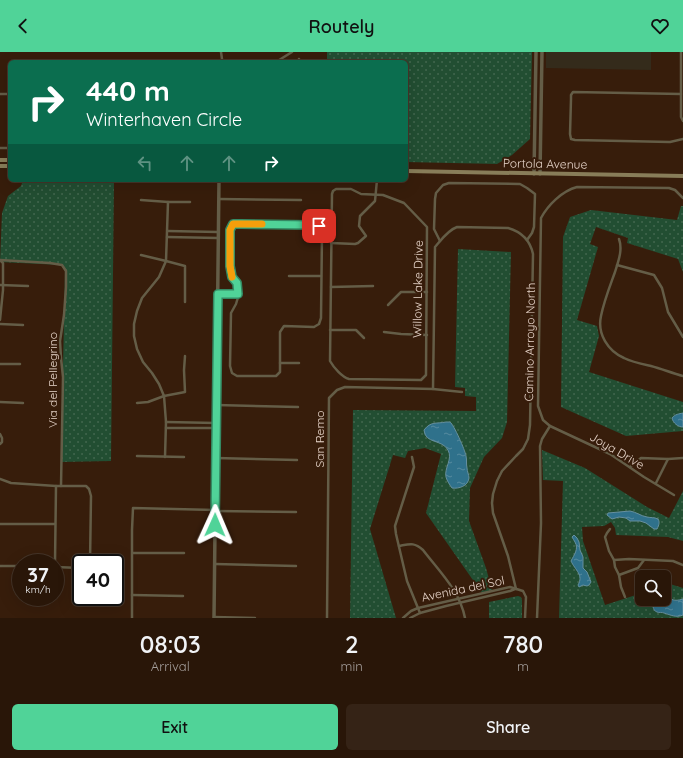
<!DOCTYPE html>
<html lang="en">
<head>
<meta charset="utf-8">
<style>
	body { margin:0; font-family:Quicksand,sans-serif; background:#352316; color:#f1f3f6; height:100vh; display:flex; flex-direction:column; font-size:15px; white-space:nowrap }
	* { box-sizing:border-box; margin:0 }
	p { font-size:13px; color:#a59f9c }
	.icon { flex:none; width:22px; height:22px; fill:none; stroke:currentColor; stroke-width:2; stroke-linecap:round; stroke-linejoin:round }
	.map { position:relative; height:566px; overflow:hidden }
	.details { display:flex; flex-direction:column; background:#291608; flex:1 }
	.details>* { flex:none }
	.hud { position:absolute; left:8px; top:8px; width:400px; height:122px; border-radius:6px; box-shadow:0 4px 16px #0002,0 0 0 1px #453529; background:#0b6e4f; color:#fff; overflow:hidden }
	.fabs { position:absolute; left:635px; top:518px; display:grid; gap:8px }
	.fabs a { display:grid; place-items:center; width:36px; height:36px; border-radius:6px; background:#291608; box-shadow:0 4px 16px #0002,0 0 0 1px #453529; font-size:20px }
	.speed { position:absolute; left:12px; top:502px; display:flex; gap:8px; font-size:20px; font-weight:700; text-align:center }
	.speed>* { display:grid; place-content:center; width:52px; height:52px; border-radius:50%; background:#291608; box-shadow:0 4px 16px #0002,0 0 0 1px #453529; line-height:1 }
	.speed small { font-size:10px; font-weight:400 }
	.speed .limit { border:2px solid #111; border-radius:6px; background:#fff; color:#111 }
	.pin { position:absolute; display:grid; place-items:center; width:34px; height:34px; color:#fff; margin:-17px; border-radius:8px; box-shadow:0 2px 6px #0006 }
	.me { position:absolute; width:44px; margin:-22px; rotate:1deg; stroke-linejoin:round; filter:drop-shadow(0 0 3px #0008) }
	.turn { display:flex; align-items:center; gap:14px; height:84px; padding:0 12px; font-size:18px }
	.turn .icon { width:52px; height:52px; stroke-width:2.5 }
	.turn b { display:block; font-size:28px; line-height:34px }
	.lanes { display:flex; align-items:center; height:38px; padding:0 12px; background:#0003; justify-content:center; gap:20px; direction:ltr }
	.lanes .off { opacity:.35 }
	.eta { display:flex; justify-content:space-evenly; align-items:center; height:68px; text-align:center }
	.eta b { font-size:24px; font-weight:600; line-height:28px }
	.primary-button { display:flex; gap:8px; margin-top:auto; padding:8px 12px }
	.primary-button a { flex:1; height:46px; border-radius:6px; background:#50d398; color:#111; font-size:16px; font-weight:600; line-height:46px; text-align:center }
	.primary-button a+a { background:#352316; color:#f1f3f6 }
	header { display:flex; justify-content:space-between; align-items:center; height:52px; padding:0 12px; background:#50d398; color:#111; font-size:18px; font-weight:600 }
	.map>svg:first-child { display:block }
</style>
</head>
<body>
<header><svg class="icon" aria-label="back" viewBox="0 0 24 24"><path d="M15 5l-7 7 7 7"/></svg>Routely<svg class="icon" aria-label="heart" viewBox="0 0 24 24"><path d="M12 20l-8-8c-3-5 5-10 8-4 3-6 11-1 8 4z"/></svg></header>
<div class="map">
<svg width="683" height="566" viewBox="0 0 683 566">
	<defs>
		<pattern id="grass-dots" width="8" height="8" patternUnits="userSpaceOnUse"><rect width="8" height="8" fill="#224e32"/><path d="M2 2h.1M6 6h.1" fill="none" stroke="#42674e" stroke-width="1.8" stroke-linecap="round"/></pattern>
		<pattern id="water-ripples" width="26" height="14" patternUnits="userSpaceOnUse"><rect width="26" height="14" fill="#2f718b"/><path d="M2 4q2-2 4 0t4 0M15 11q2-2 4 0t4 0" fill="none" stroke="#578b9f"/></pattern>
	</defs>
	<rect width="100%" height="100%" fill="#371d0b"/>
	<polygon fill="#342b1b" points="546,0 651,0 651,18 546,16"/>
	<g fill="url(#grass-dots)">
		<polygon points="327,0 532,0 530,87 512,103 497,112 406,110 406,10 327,10"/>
		<polygon points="23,128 114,128 111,409 61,410 65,219 61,213 0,210 2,161 8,144 21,134"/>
		<polygon points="681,154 683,154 683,220 678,207 627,191 628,186 596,175 590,192 598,195 577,268 597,274 599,284 589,320 683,350 683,379 626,384 561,355 563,185 570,165 591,158 677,168"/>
		<polygon points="458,197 511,200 507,370 502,386 484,405 470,436 469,469 486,516 492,538 482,541 426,461 441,402 425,396 408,399 405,406 393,403 370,477 396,566 350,566 353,358 476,359 476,345 465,344 465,336 455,335"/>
		<polygon points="542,398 585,416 647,455 669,466 683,439 683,489 668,485 616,483 615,476 611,470 604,474 582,475 583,489 605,553 642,541 642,547 664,547 664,534 670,532 683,536 683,566 559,566 563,429 543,428"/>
		<polygon points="518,544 521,545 522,548 522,566 489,566 489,550"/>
	</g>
	<g fill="url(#water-ripples)" stroke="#668f9e">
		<path d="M683 361V375C678 375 673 371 672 366 675 362 679 362 683 361Z"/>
		<path d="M446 370H450C454 373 465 398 466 404 467 408 466 412 467 416 467 419 469 423 469 426 468 434 459 437 452 436 450 433 447 429 446 425 444 416 453 407 448 398 442 387 425 392 424 378 431 369 436 372 446 370Z"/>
		<path d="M630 459C636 460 641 464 647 465 651 466 654 465 658 467 660 470 659 473 657 477H654L646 471 640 469H630L626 466 619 465 612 467 607 463 608 461Z"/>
		<path d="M574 483 577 486 579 490 580 498 583 505V516L587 520 591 530 589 533 587 534 583 533 579 535 578 533C584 523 575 518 571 509 574 503 579 497 575 490 574 488 573 487 572 485Z"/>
		<path d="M664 545C673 547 673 550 683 547V563C676 566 671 563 664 561 662 560 659 561 657 560 654 559 654 557 653 555 655 551 660 547 664 547Z"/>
	</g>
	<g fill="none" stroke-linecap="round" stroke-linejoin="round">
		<g stroke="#645d47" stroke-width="2.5">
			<polyline points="221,0 222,7 222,10"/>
			<polyline points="681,0 681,65 683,69"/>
			<polyline points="299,7 300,10"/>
			<polyline points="276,10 292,0"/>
			<polyline points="0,42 10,42"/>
			<polyline points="681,42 573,40 571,43 571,47 570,82 571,87 575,88 670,90 683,87"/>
			<polyline points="0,96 10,96"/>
			<path d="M336 137H351L361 142 383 143 404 151 427 175 426 323 421 328 349 327C342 325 334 316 330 309L332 142 333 139Z"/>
			<polyline points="219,147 301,148"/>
			<polyline points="141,148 168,150 190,150"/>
			<polygon points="233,172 311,173 319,174 322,182 321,266 319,272 314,275 284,274 280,280 280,320 276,324 237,324 232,321 230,314 231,261 236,252 239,242 237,231 232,225 230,214 231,178"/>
			<polyline points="168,179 218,180"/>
			<polyline points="167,185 218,186"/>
			<path d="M619 187C623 198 618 210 615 220 610 234 604 249 601 264 597 282 608 299 624 306 632 310 642 312 651 314 662 317 672 321 683 324"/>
			<polyline points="440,189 434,177 435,147 436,141 443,133 449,131 520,132 527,136 535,142 534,175 532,181 527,188"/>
			<polyline points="331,191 355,192 358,191 366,184 359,174 360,164 375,149 377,128"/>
			<polyline points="141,203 166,209 185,214 185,250"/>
			<polyline points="0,208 50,211 62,213 66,219 66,235 64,263 60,289 61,306 63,325 61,434"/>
			<polyline points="617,213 654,223 662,236 668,260 683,285"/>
			<polyline points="289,224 321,224"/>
			<polyline points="0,233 28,234"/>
			<polyline points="331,235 373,234"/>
			<polyline points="218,242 239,242"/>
			<polyline points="388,253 401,240 427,240"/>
			<polyline points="0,268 3,238 3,211 1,209"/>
			<polyline points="0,272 23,273"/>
			<polyline points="330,278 356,278 364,286"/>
			<polyline points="384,280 401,282 427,283"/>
			<polyline points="280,311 299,311"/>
			<polyline points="0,312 20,312"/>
			<path d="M433 337 435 195C441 188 448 178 457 175L508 176C522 180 530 188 533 202L530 373 528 387 523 397 516 404 502 419 497 429 493 442 492 451 493 461 508 504 516 537"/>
			<polyline points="0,350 23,351"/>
			<polyline points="137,351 148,350 164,344 185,340 184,318 185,304"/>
			<polyline points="216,353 298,355"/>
			<polyline points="166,370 216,371"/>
			<polyline points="550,374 610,402 644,425 674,443"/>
			<polyline points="166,376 216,376"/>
			<polyline points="0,382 2,386 2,390 0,392"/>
			<polyline points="137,404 184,405"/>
			<polyline points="165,405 166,370 164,344 159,332 152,321 143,310 137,297 134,284 134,272 137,259 142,246 159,225 166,209 168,150"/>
			<polyline points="412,405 414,415 395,474 396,482 407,529 420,561"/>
			<polyline points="216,406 297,408"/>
			<polyline points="630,415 641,406 668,407 683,406"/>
			<polyline points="0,427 11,431 56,434 55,511"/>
			<polyline points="656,431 668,407"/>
			<polyline points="56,434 86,434 89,437 91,444 90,511"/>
			<polyline points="215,459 296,460"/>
			<polyline points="0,472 55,472"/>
			<polyline points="610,477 607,481 605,485 609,499 614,508 615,515 619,523 621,535 625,545"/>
			<path d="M399 494C410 492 414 490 423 498 439 519 460 539 465 566"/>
			<polyline points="133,501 184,501"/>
			<polyline points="614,508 629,507 673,509 683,513"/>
			<polyline points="215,512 296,514"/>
			<polyline points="0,514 21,514"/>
			<polyline points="55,515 81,516"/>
			<polyline points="619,523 638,516 644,508"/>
			<polyline points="132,543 183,544"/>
			<polyline points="214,565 255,566"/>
			<polyline points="132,566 132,478 133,456 215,458"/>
			<polyline points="327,566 329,346 337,338 345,335 433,337 462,340"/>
			<polyline points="403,566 411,559 418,556 510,535 523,539 526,545 525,566"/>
			<polyline points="410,566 420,561 446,554 510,539 515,537"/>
			<path d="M537 566 541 471 540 394 542 387 550 374 543 368 538 354 541 166C548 153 562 139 577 135L669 136 675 138 683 146"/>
		</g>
		<g stroke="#645d47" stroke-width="3.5">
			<polyline points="534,122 536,0"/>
			<polyline points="540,122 542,0"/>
			<polyline points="214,566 219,128"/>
		</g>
		<g stroke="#887d59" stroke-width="4">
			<polyline points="0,108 10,108"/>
			<polyline points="0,114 10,114"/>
			<polyline points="406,119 683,124"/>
		</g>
	</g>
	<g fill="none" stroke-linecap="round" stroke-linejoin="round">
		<g stroke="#348963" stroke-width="10">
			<polyline id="route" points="215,473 218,242 238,242 237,231 232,225 230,214 230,178 233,172 241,172 311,173 319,174"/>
		</g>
		<use href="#route" stroke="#50d398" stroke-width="7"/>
		<polyline stroke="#f59e0b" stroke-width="7" points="232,225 230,214 230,178 233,172 262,172"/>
	</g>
	<g text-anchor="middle" stroke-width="4" stroke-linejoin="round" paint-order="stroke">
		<g font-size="12" fill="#e7d5ca" stroke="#371d0b">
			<text transform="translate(545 112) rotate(1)" y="4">Portola Avenue</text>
			<text transform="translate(418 237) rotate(-89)" y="4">Willow Lake Drive</text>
			<text transform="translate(530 290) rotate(-89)" y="4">Camino Arroyo North</text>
			<text transform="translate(53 328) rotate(-90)" y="4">Via del Pellegrino</text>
			<text transform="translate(320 387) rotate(-90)" y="4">San Remo</text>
			<text transform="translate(617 399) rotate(30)" y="4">Joya Drive</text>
			<text transform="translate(463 537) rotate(-12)" y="4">Avenida del Sol</text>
		</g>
	</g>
</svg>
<div class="fabs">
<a><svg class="icon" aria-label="search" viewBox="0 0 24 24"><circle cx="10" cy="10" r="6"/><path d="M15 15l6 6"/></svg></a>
</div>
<div class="speed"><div>37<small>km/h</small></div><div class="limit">40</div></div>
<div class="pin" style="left:319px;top:174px;background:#d93025"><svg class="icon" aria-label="arrive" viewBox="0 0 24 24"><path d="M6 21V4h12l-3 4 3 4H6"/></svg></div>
<svg class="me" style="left:215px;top:473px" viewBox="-20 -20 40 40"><path d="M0-17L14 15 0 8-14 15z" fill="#50d398" stroke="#fff" stroke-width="4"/></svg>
<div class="hud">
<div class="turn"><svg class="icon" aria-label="right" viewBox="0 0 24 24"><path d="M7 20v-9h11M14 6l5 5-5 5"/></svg><div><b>440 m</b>Winterhaven Circle</div></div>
<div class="lanes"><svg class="icon off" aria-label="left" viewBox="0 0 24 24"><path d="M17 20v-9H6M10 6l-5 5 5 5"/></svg><svg class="icon off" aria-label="ahead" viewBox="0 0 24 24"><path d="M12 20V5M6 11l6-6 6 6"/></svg><svg class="icon off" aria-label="ahead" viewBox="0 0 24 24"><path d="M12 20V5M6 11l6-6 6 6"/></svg><svg class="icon" aria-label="right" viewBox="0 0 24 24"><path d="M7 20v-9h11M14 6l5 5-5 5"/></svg></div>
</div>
</div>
<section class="details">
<div class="eta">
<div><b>08:03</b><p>Arrival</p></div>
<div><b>2</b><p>min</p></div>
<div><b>780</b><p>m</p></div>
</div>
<div class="primary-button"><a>Exit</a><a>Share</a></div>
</section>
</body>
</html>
